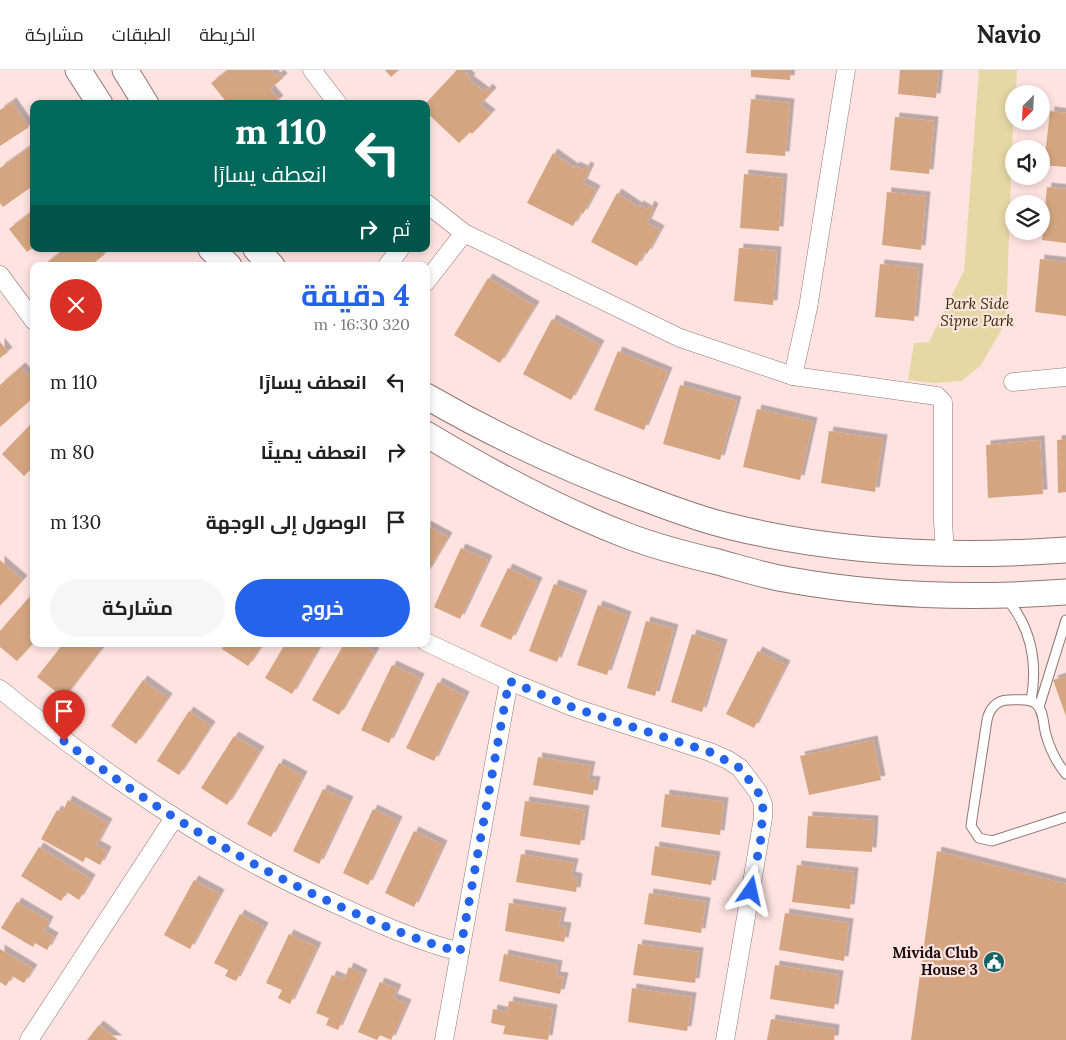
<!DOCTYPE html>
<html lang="ar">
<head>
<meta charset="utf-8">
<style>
	body { margin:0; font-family:Lora,Cairo,serif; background:#f6f6f6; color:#222; direction:rtl; height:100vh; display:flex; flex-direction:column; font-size:19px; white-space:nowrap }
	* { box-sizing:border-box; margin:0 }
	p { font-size:16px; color:#767676 }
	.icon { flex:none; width:28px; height:28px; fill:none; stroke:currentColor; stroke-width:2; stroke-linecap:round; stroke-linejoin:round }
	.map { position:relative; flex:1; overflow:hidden; direction:ltr }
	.sheet { position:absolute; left:30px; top:192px; width:400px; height:385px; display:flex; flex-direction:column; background:#fff; border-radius:10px; box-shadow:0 2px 8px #0003; direction:rtl }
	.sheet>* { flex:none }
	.guide { position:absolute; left:30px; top:30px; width:400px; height:152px; border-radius:10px; box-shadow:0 2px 8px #0003; direction:rtl; background:#00695c; color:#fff; overflow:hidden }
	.needle { width:32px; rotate:204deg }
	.controls { position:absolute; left:1005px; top:15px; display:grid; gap:10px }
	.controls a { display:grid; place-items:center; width:45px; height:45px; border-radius:50%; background:#fff; box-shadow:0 2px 8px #0003; font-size:25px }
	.pin { position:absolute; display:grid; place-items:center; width:42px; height:42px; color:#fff; margin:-51px -21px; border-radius:50% 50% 50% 0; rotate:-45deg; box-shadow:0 0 5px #0007 }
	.pin .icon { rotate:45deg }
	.me { position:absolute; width:55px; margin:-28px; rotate:11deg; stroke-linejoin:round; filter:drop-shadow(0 0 4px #0008) }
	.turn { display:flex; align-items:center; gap:18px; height:105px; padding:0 20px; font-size:22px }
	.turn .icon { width:65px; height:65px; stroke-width:2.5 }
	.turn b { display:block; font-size:35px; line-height:42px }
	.then { display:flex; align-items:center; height:48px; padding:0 20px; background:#0003; gap:10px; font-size:19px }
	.round { display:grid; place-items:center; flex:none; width:52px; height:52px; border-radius:26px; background:#f6f6f6 }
	.headline { display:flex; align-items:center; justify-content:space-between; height:85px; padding:0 20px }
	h1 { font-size:30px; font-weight:700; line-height:38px; color:#2563eb }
	.action { display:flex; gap:10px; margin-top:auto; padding:10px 20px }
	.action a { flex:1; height:58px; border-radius:30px; background:#2563eb; color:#fff; font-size:20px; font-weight:700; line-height:58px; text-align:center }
	.action a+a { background:#f6f6f6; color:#222 }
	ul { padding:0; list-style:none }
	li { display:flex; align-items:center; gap:15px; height:70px; padding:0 20px }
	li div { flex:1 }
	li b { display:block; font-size:19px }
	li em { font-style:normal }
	header { display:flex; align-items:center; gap:30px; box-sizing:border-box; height:70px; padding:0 25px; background:#fff; border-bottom:1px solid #e0e0e0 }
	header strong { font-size:24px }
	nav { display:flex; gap:28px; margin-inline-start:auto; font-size:18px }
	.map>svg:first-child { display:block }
</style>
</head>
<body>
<header>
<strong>Navio</strong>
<nav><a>الخريطة</a><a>الطبقات</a><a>مشاركة</a></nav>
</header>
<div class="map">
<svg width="1066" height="970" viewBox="0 0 1066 970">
	<defs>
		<filter id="shadow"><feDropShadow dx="4.5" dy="-4.5" stdDeviation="0" flood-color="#0004"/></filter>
	</defs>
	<rect width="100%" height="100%" fill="#fee3e0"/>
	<polygon fill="#e6d8a5" points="979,0 1017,0 1016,24 1014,24 1006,252 981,295 962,311 933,313 908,310 914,273 929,272 964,201"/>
	<g fill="#d4a580" filter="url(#shadow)">
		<polygon points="228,0 271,0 276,7 280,4 283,8 270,19 279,30 274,34 228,34 211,13"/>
		<polygon points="385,0 399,0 391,7"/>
		<polygon points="457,0 462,0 471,8 469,10 485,22 488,18 492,22 480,35 491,44 472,64 470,62 459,73 426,42 426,33"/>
		<polygon points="751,0 791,0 790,10 751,7"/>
		<polygon points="900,0 939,0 936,28 898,24"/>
		<polygon points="751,29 790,33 785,86 746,83"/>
		<polygon points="12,32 29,57 0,76 0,40"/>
		<polygon points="1050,41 1066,43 1066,97 1044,95"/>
		<polygon points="895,47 934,51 929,104 890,100"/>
		<polygon points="31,76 34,80 34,115 3,137 0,133 0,98"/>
		<polygon points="553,83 574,98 575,96 584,100 586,96 590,98 583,113 596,120 583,144 580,143 573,156 527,133"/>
		<polygon points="744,104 783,108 779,161 740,158"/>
		<polygon points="1047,117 1066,119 1066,173 1042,170"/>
		<polygon points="887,122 926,126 921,180 882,175"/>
		<polygon points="617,123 638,137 639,135 648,140 650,135 654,138 647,153 660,160 647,184 644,182 637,196 591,172"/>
		<polygon points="34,140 34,177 27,182 9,159"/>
		<polygon points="739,178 777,181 773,235 734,231"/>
		<polygon points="65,179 101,179 105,184 90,196 43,196"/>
		<polygon points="1040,189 1066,192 1066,246 1035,242"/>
		<polygon points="880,194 919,198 914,251 875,247"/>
		<polygon points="488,208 535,236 500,293 454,265"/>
		<polygon points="552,249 600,275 571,330 523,304"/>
		<polygon points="0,272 8,282 0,288"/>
		<polygon points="618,281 668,302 644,360 594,340"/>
		<polygon points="21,297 34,311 34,327 0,357 0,315"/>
		<polygon points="680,315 737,331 720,390 663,374"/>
		<polygon points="757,339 813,352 800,410 743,397"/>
		<polygon points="34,351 34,396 24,406 2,384"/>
		<polygon points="829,361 883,369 875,422 821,413"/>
		<polygon points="1066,369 1066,422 1058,423 1057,370"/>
		<polygon points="1040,370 1043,424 988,428 986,375"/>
		<polygon points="426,455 448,467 426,504"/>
		<polygon points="461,478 488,490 460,549 434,537"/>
		<polygon points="0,490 23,510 0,536"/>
		<polygon points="508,498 538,512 511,570 480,556"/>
		<polygon points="554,514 583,525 557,592 529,581"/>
		<polygon points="31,525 34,527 34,572 17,591 0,577 0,561"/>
		<polygon points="598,535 627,546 607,605 577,595"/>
		<polygon points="646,551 674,559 655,626 627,618"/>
		<polygon points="692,564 723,574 702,642 671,632"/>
		<polygon points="63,574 91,574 100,581 64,628 37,607"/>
		<polygon points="225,574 263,574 248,596 222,579"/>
		<polygon points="285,574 321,574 292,624 265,608"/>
		<polygon points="344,574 360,574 375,582 339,645 312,630"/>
		<polygon points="758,581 786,595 754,658 726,644"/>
		<polygon points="392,595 420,608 389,673 361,660"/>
		<polygon points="1066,606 1066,646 1053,610"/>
		<polygon points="143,610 168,628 136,674 111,656"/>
		<polygon points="438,612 465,626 434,691 406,678"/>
		<polygon points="189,641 211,656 179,705 157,691"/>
		<polygon points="234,666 260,681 227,735 201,718"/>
		<polygon points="873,670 881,710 809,725 800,686"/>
		<polygon points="538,687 591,696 588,710 596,711 593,725 533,715"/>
		<polygon points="279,693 303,706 271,767 247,754"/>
		<polygon points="323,719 349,731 319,794 293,781"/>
		<polygon points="665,724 724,732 720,765 661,757"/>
		<polygon points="68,730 108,753 96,775 107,781 100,795 86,787 83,792 41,769 57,740 62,743"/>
		<polygon points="525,731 585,740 580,775 520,766"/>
		<polygon points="373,739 398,751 368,815 343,803"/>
		<polygon points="808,746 874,750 872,782 806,778"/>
		<polygon points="414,761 443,775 414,837 385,823"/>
		<polygon points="655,776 716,786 711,815 651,805"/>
		<polygon points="39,777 91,809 79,830 67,822 61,831 21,806"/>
		<polygon points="937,781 1066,814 1066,970 911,970"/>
		<polygon points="521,784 574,793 571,806 578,808 576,822 516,812"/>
		<polygon points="797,795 854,802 850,839 792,832"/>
		<polygon points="194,810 220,824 190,879 164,865"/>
		<polygon points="649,823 706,832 701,863 644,854"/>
		<polygon points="17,832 49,851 44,861 54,867 47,880 35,873 33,877 1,858"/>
		<polygon points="509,833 562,842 559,856 567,857 564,872 505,861"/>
		<polygon points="785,843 849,853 844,891 779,880"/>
		<polygon points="240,844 264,857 236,911 225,906 228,900 214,893"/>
		<polygon points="289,864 317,877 290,934 278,928 282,920 266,913"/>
		<polygon points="638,874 699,882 695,913 633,905"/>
		<polygon points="0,879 33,899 24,913 12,906 6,916 0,912"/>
		<polygon points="504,884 558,895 556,906 564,907 560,924 499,911"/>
		<polygon points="775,895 839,905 834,939 770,929"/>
		<polygon points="349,897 363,904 338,960 326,955 329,948 316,943 332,905 344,910"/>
		<polygon points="380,912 397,919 393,928 407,934 391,970 380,965 377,970 358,962"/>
		<polygon points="632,918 692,927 687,961 628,952"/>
		<polygon points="509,931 553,939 548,970 503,964 505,956 491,953 493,939 507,942"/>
		<polygon points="771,949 835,959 834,970 767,970"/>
		<polygon points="99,955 118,970 87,970"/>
	</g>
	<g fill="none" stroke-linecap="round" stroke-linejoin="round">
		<g stroke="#927571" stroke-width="11">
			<g id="lane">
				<path d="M1007 529C1032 559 1038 593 1031 631"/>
				<polyline points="1039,637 1066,550"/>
				<path d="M1066 704C1057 693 1050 679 1046 665 1043 655 1044 639 1035 633 1029 628 1015 630 1008 630 996 630 989 640 987 650L972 749 971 756 979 768 992 771 1066 747"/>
			</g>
		</g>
		<g stroke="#927571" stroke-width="19">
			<g id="street">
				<polyline points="312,0 338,34"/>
				<polyline points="426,133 464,163 680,268 793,306 808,238 846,0"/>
				<polyline points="387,196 400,179"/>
				<polyline points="0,205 34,251"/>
				<polyline points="426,212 464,163"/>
				<polyline points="793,306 937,326 943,332 943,451 945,484"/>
				<polyline points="1013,312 1066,307"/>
				<polyline points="426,572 509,611 575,638 710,682 728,690 740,698 758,722 763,734 763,748 725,970"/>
				<path d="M0 619C107 707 213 780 340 836 379 854 418 871 460 882"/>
				<polyline points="29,970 174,748"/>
				<polyline points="444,970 509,611"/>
			</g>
		</g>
		<g stroke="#927571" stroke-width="27">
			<g id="secondary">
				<polyline points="78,0 100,34"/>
				<polyline points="125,0 146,34"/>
				<polyline points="211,179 229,196"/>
				<polyline points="256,179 272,196"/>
				<path d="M426 326C495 366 566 399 641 427 670 438 698 449 728 456 837 483 954 488 1066 480"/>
				<path d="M426 364C491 403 557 439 628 466 657 477 688 485 718 492 740 498 762 505 784 509 877 526 972 529 1066 522"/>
			</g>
		</g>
		<use href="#lane" stroke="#fff" stroke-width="9"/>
		<use href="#street" stroke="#fff" stroke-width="18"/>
		<use href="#secondary" stroke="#fff" stroke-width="25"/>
	</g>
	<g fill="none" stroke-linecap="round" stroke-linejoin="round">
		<path stroke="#2563eb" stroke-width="9" stroke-dasharray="0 16.2" d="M64 671C150 736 241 792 339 836 379 854 418 871 460 882L509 611 574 638 710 682 740 698 758 722 763 734 761 768 751 821"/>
	</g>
	<defs>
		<g id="civic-disc" transform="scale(1.125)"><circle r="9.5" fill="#146466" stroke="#fee3e0"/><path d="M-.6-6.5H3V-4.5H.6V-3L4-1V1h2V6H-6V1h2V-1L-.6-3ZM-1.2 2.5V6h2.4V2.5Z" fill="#fff"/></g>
	</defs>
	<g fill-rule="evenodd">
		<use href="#civic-disc" x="994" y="892"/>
	</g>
	<g text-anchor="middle" stroke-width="4.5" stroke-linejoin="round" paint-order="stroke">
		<g font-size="15" font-style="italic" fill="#372c00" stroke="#fee3e0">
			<text x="977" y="239">Park Side<tspan x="977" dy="17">Sipne Park</tspan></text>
		</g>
		<g font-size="15" font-weight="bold" fill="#1b100f" stroke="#fee3e0" text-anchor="end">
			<text x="978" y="888">Mivida Club<tspan x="978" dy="17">House 3</tspan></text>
		</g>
	</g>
</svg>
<div class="controls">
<a><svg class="needle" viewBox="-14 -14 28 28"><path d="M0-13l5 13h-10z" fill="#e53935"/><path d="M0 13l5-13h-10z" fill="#767676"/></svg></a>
<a><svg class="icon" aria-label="sound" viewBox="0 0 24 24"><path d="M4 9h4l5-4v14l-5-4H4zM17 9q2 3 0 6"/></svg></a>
<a><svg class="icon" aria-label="layers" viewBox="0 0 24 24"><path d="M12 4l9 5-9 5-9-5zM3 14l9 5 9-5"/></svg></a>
</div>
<div class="pin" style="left:64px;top:671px;background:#d93025"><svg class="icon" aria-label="arrive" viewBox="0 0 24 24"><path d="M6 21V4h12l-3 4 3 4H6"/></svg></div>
<svg class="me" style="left:751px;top:821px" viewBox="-20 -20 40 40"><path d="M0-17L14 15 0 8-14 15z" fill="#2563eb" stroke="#fff" stroke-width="4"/></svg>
<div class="guide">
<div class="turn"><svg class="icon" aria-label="left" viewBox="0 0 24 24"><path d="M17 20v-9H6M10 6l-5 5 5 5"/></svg><div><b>110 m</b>انعطف يسارًا</div></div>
<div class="then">ثم<svg class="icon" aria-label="right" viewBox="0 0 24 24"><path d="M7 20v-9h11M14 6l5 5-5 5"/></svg></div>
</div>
<section class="sheet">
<div class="headline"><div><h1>4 دقيقة</h1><p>320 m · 16:30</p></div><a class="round" style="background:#d93025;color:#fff"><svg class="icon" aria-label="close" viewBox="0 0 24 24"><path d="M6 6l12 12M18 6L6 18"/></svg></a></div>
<ul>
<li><svg class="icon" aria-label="left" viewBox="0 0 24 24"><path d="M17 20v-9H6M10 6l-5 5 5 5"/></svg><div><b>انعطف يسارًا</b></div><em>110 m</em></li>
<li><svg class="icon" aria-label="right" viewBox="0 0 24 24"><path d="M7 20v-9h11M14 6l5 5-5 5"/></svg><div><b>انعطف يمينًا</b></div><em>80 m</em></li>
<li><svg class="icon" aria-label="arrive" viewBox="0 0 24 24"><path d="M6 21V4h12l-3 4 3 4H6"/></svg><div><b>الوصول إلى الوجهة</b></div><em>130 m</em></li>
</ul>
<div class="action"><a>خروج</a><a>مشاركة</a></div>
</section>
</div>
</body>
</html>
